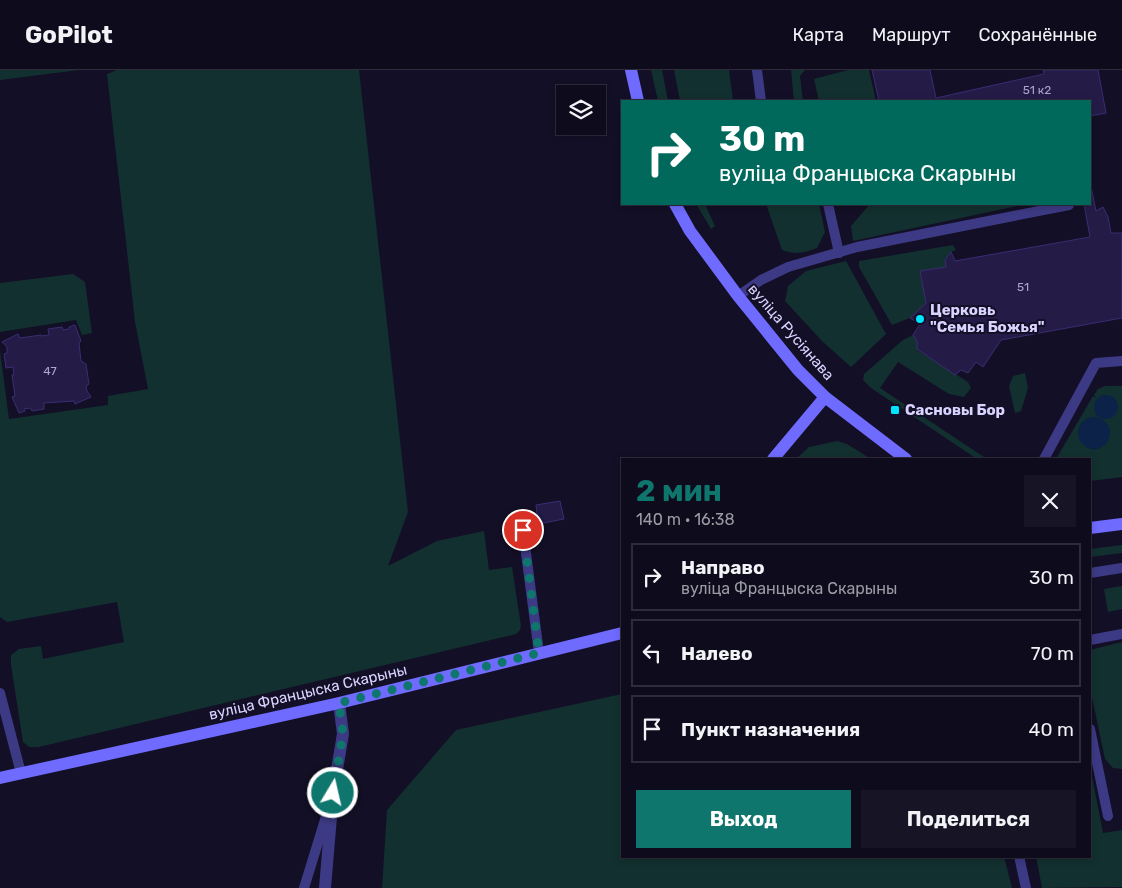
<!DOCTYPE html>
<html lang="ru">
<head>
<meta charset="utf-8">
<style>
	body { margin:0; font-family:Rubik,sans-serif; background:#171425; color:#f1f3f6; height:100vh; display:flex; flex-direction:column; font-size:19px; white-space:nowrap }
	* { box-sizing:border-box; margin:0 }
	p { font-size:16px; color:#9b9ba3 }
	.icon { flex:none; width:28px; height:28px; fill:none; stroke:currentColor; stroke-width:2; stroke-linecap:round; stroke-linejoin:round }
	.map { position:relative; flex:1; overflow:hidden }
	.side { position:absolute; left:621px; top:388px; width:470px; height:400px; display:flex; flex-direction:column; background:#0e0b1c; border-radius:0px; box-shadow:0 2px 8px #0003,0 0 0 1px #2e2b3b }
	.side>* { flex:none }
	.banner { position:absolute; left:621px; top:30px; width:470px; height:105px; border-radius:0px; box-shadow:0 2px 8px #0003,0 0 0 1px #2e2b3b; background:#00695c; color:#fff; overflow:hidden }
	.fabs { position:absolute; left:556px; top:15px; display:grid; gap:10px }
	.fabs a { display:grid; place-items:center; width:50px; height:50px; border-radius:0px; background:#0e0b1c; box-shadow:0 2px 8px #0003,0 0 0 1px #2e2b3b; font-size:25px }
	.pin { position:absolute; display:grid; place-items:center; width:42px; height:42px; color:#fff; margin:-21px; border:2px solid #fff; border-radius:50%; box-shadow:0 1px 5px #0007 }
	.me { position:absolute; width:55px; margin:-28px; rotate:9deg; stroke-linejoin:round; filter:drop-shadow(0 0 4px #0008) }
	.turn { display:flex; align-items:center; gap:18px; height:105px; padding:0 15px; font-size:22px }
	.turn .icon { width:65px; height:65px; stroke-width:2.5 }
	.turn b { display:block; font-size:35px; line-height:42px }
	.round { display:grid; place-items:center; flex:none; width:52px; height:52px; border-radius:0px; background:#171425 }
	.overview { display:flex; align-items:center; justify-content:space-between; height:85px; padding:0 15px }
	h1 { font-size:30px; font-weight:700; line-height:38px; color:#0f766e }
	.action { display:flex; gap:10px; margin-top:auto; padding:10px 15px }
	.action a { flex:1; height:58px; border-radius:0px; background:#0f766e; color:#fff; font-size:20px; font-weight:700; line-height:58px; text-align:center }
	.action a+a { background:#171425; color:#f1f3f6 }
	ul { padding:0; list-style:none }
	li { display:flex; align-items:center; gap:15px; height:68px; margin:0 10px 8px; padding:0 5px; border:2px solid #2e2b3b; border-radius:0px }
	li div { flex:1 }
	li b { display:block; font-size:19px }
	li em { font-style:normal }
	header { display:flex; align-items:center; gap:30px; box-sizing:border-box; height:70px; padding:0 25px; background:#0e0b1c; border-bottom:1px solid #2e2b3b }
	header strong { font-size:24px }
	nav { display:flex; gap:28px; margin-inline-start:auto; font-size:18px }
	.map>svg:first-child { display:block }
</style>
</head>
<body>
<header>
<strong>GoPilot</strong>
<nav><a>Карта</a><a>Маршрут</a><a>Сохранённые</a></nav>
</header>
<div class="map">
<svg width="1122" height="818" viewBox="0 0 1122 818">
	<rect width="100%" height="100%" fill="#130f26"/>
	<g fill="#12302f" fill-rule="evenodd">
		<polygon points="0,0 79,0 0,10"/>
		<polygon points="117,0 359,0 408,442 388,496 437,471 484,461 489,500 512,497 521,556 520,560 516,564 39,677 29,677 23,672 11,595 11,585 19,579 41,576 43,589 124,572 117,532 7,552 0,547 0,281 9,349 108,335 108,326 148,319 135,252 107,4"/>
		<polygon points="651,0 662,0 668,31 658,31"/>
		<polygon points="674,0 729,0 733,31 680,31"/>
		<polygon points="791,0 805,0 800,6 803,31 794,31"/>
		<polygon points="848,0 869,0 876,31 819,31 814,9"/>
		<polygon points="696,134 705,134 715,156 711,159"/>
		<path d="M766 134H819L825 162 817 178C804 183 796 185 782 180Z"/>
		<polygon points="870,134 1026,134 853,171 851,156"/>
		<polygon points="953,175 956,180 951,182 945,190 946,197 920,201 926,233 910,248 892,255 859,197 859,191"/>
		<polygon points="846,191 886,264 851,297 822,271 785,231 788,216 806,201"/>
		<polygon points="73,204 85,212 92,263 82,265 76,250 0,262 0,213"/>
		<polygon points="913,265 917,271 917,280 968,312 971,318 964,327 949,324 898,292 880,318 987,389 977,389 871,318 863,310 864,304 903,270"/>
		<polygon points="1025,303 1028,318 1021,341 1015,343 1009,316 1013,306"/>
		<path d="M1105 316H1122V407L1090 411V389H1056L1093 326 1096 328 1094 325 1098 319ZM1104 325 1111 326 1102 348 1096 344C1095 334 1094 329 1104 325ZM1093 347C1122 351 1102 398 1081 371Z"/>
		<polygon points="837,371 847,374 871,389 796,389 809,377"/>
		<polygon points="1122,475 1122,483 1090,487 1090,479"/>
		<polygon points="1122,516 1122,539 1108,542 1104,519"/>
		<polygon points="1122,572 1122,699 1113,698 1105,689 1090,618 1090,580"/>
		<polygon points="622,624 622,786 1004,786 1012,818 382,818 387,740 456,660"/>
		<polygon points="1090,696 1103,763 1122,760 1122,817 1042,818 1036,786 1090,786"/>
	</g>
	<g fill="#0c2248">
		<circle cx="1106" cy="337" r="12"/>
		<circle cx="1094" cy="363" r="16"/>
	</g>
	<g fill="#241b47" stroke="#3b2d73">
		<polygon points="872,0 930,0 936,28 1044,4 1043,0 1098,0 1106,43 1090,46 1090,31 879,31"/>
		<polygon points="1090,111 1096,141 1103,137 1108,147 1111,163 1122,163 1122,248 1001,270 983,297 976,292 968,303 961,300 955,305 917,279 917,271 913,265 920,254 910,248 926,233 920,201 946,197 945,190 951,182 955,191 1090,167 1084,134 1090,134"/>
		<polygon points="75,255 81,271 79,273 81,291 86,294 89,314 86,316 87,321 91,327 75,334 74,331 44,333 44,339 32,341 30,338 24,339 25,341 19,343 12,327 15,326 12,305 14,305 13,297 6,298 4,284 7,283 7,277 2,272 18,264 20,268 41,265 41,266 49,265 48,259 62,257 63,260 69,259 69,257"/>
		<polygon points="560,431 564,449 538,454 536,435"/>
	</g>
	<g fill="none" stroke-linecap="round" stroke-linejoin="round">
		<g stroke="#3d3a85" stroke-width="10">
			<polyline points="757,0 761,31"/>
			<polyline points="828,134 839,183"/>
			<polyline points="738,226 761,210 788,197 857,177 1069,135"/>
			<polyline points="1044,389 1096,293 1122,291"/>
			<polyline points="523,460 539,583"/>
			<polyline points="1090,503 1122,498"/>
			<polyline points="1090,570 1122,564"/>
			<polyline points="0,623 21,703"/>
			<polyline points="1090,659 1108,746"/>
			<polyline points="1019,786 1026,818"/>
			<polyline points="304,818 328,740"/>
		</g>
		<polyline stroke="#3d3a85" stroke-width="12" points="325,818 333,723 343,664 339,633"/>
		<g stroke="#6f6bff" stroke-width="12">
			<polyline points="631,0 638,31"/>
			<polyline points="675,134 690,161 738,226 798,300 825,327 906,389"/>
			<polyline points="773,389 825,327"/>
			<polyline points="1090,458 1122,454"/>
			<polyline points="0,708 339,633 622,563"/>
		</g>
	</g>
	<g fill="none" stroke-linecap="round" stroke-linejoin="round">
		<polyline stroke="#0f766e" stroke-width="9" stroke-dasharray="0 16.2" points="333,723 343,664 339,633 539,583 523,460"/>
	</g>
	<g fill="#00e5ff" stroke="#130f26" stroke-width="2">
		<circle cx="920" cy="249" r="5"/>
		<rect x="890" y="335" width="10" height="10" rx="2.5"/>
	</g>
	<g text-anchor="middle" stroke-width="4" stroke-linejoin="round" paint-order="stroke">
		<g font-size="12" fill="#aca6d1">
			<text x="1037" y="24">51 к2</text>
			<text x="1023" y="221">51</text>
			<text x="50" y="305">47</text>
		</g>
		<g font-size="15" font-weight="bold" fill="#d9d4ff" stroke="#130f26" text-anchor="start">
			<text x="930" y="245">Церковь<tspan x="930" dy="17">"Семья Божья"</tspan></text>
			<text x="905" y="345">Сасновы Бор</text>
		</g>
		<g font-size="15" fill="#d9d4ff" stroke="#130f26">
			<text transform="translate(791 262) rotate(49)" y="5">вуліца Русіянава</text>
			<text transform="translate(308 622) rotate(-13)" y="5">вуліца Францыска Скарыны</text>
		</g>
	</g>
</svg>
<div class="fabs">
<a><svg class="icon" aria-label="layers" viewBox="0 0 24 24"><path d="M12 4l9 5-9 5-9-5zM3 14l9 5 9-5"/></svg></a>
</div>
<div class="pin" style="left:523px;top:460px;background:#d93025"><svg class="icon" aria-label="arrive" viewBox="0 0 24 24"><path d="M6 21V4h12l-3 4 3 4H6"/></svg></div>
<svg class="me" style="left:333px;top:723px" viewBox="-20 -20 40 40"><circle r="17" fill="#0f766e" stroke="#fff" stroke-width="3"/><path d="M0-11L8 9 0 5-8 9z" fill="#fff"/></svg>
<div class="banner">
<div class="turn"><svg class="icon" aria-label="right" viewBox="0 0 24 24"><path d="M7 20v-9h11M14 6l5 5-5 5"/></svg><div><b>30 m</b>вуліца Францыска Скарыны</div></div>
</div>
<section class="side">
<div class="overview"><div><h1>2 мин</h1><p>140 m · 16:38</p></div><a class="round"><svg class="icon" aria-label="close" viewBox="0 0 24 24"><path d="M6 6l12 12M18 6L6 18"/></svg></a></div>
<ul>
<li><svg class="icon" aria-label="right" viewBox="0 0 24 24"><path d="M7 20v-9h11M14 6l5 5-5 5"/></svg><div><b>Направо</b><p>вуліца Францыска Скарыны</p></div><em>30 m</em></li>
<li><svg class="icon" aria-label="left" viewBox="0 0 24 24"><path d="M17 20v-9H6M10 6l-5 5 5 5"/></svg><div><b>Налево</b></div><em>70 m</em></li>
<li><svg class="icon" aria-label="arrive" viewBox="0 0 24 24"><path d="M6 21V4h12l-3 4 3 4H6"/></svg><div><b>Пункт назначения</b></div><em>40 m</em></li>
</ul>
<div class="action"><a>Выход</a><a>Поделиться</a></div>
</section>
</div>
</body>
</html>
